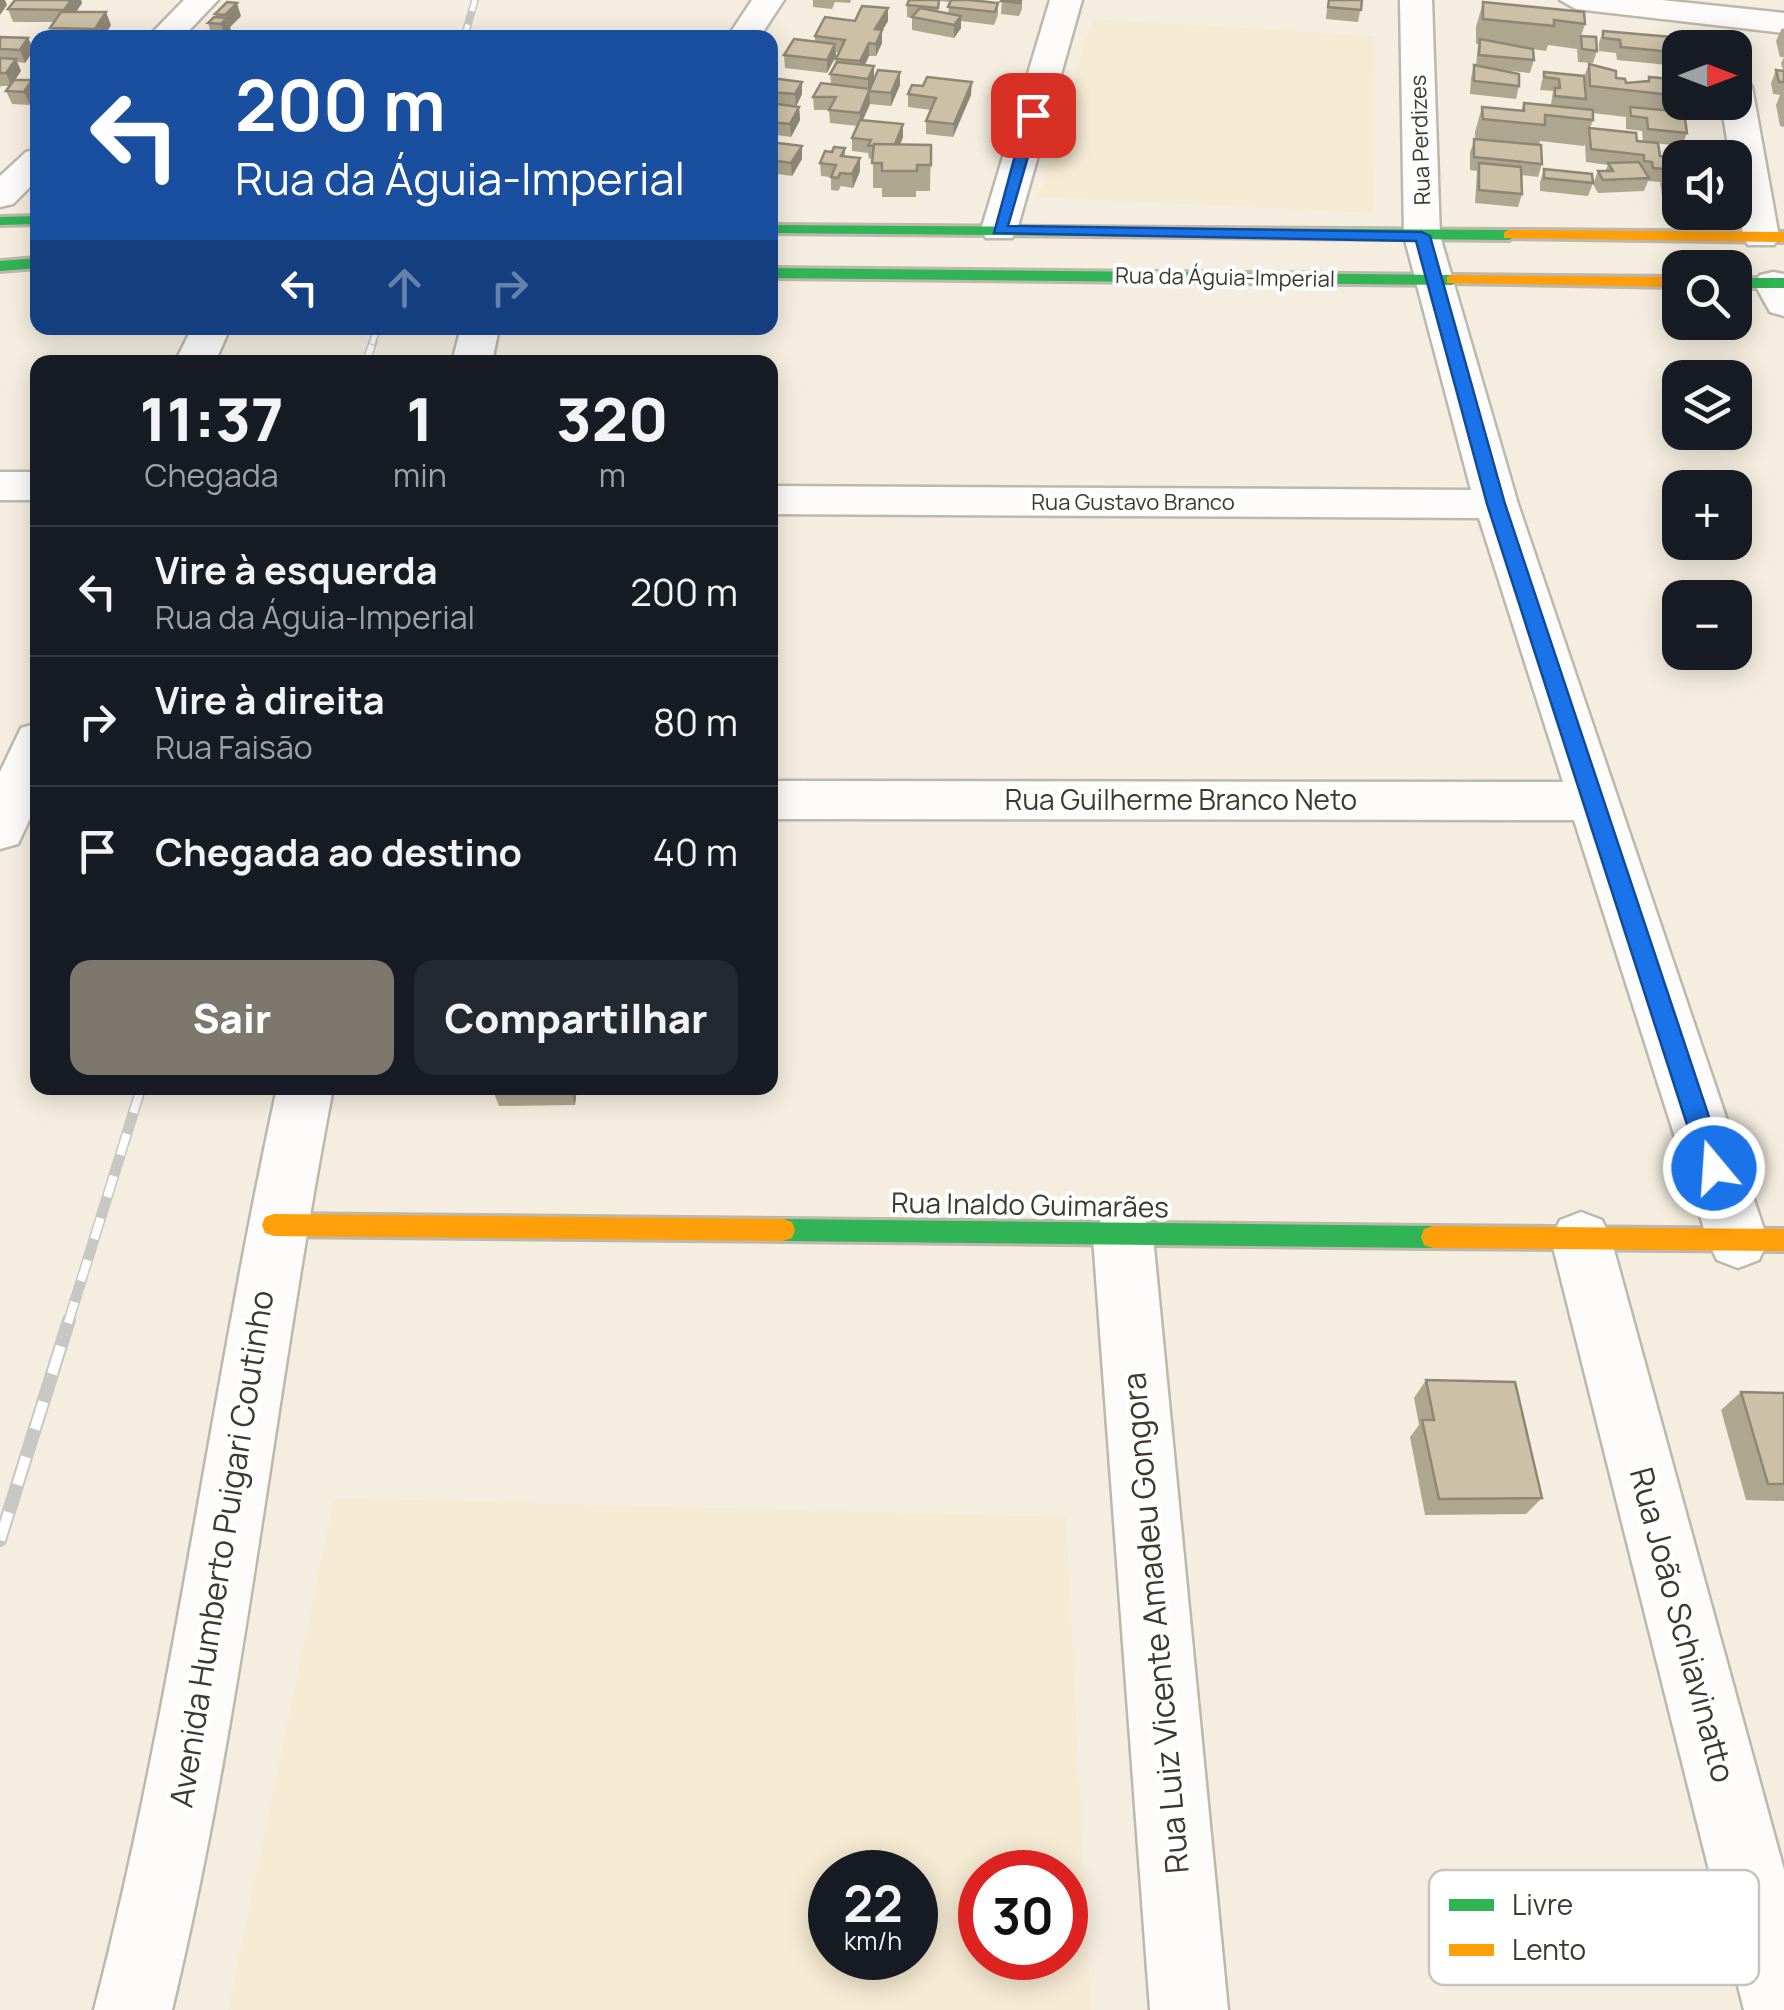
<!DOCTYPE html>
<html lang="pt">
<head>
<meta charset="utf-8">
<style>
	body { margin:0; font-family:Manrope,sans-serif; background:#242831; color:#f1f3f6; height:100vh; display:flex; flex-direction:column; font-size:38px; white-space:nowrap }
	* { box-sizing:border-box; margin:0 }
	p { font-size:32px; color:#9ea1a6 }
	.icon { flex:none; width:55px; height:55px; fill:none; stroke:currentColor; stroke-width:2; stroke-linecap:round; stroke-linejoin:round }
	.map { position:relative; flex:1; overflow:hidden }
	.side { position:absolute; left:30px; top:355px; width:748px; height:740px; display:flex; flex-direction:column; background:#171b24; border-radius:20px; box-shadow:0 5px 25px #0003 }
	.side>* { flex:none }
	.top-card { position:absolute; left:30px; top:30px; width:748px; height:305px; border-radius:20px; box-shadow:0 5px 25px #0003; background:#1a4fa0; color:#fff; overflow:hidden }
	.needle { width:65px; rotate:90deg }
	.buttons { position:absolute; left:1662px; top:30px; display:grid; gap:20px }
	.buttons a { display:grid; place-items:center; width:90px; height:90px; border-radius:20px; background:#171b24; box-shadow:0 5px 25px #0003; font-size:50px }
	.speed { position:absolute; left:808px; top:1850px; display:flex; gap:20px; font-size:50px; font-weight:700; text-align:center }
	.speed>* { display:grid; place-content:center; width:130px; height:130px; border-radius:50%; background:#171b24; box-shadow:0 5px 25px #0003; line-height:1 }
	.speed small { font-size:25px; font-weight:400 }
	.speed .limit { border:15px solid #d22; background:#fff; color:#111 }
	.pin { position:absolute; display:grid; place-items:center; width:85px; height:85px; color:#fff; margin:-42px; border-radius:20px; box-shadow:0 5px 15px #0006 }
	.me { position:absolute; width:110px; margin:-55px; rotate:342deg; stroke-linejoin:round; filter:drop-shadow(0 0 8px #0008) }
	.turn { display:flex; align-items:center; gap:35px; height:210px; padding:0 40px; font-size:45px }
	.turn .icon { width:130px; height:130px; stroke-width:2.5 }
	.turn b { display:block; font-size:70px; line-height:85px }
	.lanes { display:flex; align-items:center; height:95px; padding:0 40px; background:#0003; justify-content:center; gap:50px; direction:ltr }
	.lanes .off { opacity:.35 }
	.eta { display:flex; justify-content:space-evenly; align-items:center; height:170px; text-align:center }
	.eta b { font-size:60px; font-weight:800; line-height:70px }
	.primary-button { display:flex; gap:20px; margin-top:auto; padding:20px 40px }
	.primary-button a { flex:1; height:115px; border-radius:20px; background:#7d786d; color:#fff; font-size:40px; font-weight:800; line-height:115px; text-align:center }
	.primary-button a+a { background:#242831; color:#f1f3f6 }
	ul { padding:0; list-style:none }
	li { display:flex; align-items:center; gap:30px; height:130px; padding:0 40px; border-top:2px solid #363941 }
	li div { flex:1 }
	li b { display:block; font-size:38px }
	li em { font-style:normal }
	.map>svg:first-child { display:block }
</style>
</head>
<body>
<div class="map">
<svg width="1784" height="2010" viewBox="0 0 1784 2010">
	<rect width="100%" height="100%" fill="#f5eee0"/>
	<g fill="#f5ead2" fill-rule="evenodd">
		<polygon points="1092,19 1375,36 1374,213 1038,197"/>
		<path d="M334 1498 1066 1517 1091 2010H228ZM830 1872H915V1958H830ZM980 1872H1065V1958H980Z"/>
	</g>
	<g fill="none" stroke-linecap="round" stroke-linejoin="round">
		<g stroke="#bdb8ad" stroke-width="5">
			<g id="street">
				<polygon points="184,0 218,0 182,38 147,38"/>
				<polygon points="752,0 784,0 759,38 727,38"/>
				<polygon points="1050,0 1082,0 1017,230 1012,238 986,238 981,230"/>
				<polygon points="1400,0 1432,0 1440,236 1518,504 1768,1241 1759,1260 1738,1268 1717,1260 1708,1241 1574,820 770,819 770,781 1563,782 1479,518 770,514 770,486 1471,490 1404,236"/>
				<polygon points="1560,0 1661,0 1784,13 1784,33 1576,9"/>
				<polygon points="1735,77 1747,80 1752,87 1779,237 1774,245 1748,245 1743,237 1735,158 1730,158 1721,102 1735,102"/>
				<polygon points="38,149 38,179 13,204 0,207 0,176 26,152"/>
				<polygon points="1773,272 1784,274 1784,316 1770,312 1754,283 1760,275"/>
				<polygon points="192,328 230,328 215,362 175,362"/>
				<polygon points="461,328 499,328 492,362 452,362"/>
				<rect x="0" y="472" width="38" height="28"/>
				<polygon points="38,723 38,801 18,844 0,849 0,772 21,728"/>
				<path d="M277 1088H333C274 1395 245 1706 172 2010H94C173 1706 210 1395 277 1088Z"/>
				<polygon points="1123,1210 1144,1218 1153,1237 1228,2010 1150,2010 1093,1237 1102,1218"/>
				<polygon points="1581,1212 1602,1220 1611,1239 1784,1870 1784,2010 1744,2010 1551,1239 1560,1220"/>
			</g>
		</g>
		<g stroke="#bdb8ad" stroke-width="6">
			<g id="fast">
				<polygon points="38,216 38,224 0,225 0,217"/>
				<polygon points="770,225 1509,230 1517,235 1509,240 770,233"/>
				<polygon points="38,258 38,268 0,271 0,261"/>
				<polygon points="770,268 1452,275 1460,280 1452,285 770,278"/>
				<rect x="1735" y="278" width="49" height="10"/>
				<polygon points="783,1219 1433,1226 1442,1229 1445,1237 1442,1245 1433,1248 783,1241 774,1238 771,1230 774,1222"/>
			</g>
		</g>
		<g stroke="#bdb8ad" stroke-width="6">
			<g id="slow">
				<polygon points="1509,230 1784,232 1784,242 1504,238 1504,232"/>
				<polygon points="1452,275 1680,277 1680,287 1447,283 1447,277"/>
				<polygon points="274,1214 783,1219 792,1222 795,1230 792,1238 783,1241 274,1236 265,1233 262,1225 265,1217"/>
				<polygon points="1433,1226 1784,1229 1784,1251 1433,1248 1424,1245 1421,1237 1424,1229"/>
			</g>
		</g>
		<use href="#street" fill="#fefcfa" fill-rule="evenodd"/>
		<use href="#fast" fill="#30b455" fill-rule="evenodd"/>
		<use href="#slow" fill="#ff9f0a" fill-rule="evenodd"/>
		<g stroke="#c9c7c3" stroke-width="8">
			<g id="rail-far3">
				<polyline points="464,38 475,0"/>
				<polyline points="372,344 377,328"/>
			</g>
		</g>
		<g stroke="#c9c7c3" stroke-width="9">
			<polyline id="rail-far2" points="366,362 373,342"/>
		</g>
		<g stroke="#c9c7c3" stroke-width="11">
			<polyline id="rail-far1" points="68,1323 141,1088"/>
		</g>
		<g stroke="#c9c7c3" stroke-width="14">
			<polyline id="rail" points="0,1540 69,1320"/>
		</g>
		<use href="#rail-far3" stroke="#fff" stroke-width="5" stroke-dasharray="14" stroke-linecap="butt"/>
		<use href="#rail-far2" stroke="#fff" stroke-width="6" stroke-dasharray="18" stroke-linecap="butt"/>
		<use href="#rail-far1" stroke="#fff" stroke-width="8" stroke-dasharray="22" stroke-linecap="butt"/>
		<use href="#rail" stroke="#fff" stroke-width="10" stroke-dasharray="29" stroke-linecap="butt"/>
	</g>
	<g fill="#afa690" fill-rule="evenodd">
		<polygon points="15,0 81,0 82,3 76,12 111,25 103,38 46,38 53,36 50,28 53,22 13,22 8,9"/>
		<polygon points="813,0 851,0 850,3 835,2 832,9 813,7"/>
		<path d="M909 0H975L998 3V15L994 25 961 21V28L954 38 912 30V18L907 17V5ZM939 1 950 2 948 13 938 12Z"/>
		<polygon points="1002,0 1022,0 1022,9 1019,16 1001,14"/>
		<polygon points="1328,0 1362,0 1358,22 1326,19"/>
		<polygon points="1483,2 1585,24 1581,36 1597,51 1593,63 1578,62 1577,49 1548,45 1546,51 1533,49 1534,60 1530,73 1501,70 1519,86 1516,99 1470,94 1471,78 1474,65 1476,65 1478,44 1476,44 1476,27"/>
		<polygon points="215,14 241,16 230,27 231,31 225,37 212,36 208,23 216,17"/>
		<polygon points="855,21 888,21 882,31 882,43 876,56 869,56 865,65 874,78 900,72 900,85 891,106 870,104 863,120 903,124 903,137 900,145 931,145 930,191 916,191 916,197 882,197 882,188 873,188 873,158 869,159 868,153 852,151 852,138 858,126 830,123 829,110 814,110 813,97 831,84 830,74 839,52 836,52 836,56 827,73 785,68 784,55 815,41 815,36"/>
		<polygon points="1782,28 1784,29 1784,127 1780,126 1776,105 1780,95 1773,94 1771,83 1776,70 1783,70 1781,63 1784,57 1780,57 1776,41"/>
		<polygon points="1603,31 1685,47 1680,48 1680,59 1670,58 1668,65 1617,60 1616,53 1599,51 1599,43"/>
		<polygon points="0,37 28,38 34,50 25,63 17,62 21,71 15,80 37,93 30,105 12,104 6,91 10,86 1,86 0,88"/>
		<polygon points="1589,64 1626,83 1647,82 1649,77 1680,80 1680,102 1686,102 1683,112 1687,133 1682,146 1643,142 1642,131 1626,129 1626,117 1593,113 1593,120 1590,128 1637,141 1660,156 1680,158 1680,197 1662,195 1660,182 1648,181 1644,191 1598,193 1593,184 1598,171 1605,171 1608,165 1586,162 1585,144 1584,146 1540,141 1539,145 1542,164 1538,177 1521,175 1522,194 1518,207 1475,203 1477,171 1470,170 1470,152 1475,139 1475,132 1482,107 1521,111 1524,103 1551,104 1553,91 1540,90 1544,72 1584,76"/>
		<polygon points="770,80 802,82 802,94 796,106 799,107 800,120 791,137 770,134"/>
		<polygon points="908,94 971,95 953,137 926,134 926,121 931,110 908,107"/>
		<polygon points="770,142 802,159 792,176 770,173"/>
		<polygon points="845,148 845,156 860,171 853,188 841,186 838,191 831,190 831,177 821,176 820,163 832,152"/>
		<polygon points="1544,169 1593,183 1588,196 1540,191 1540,182"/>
		<polygon points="492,1088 577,1088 575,1105 499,1106"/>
		<polygon points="1426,1380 1542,1498 1526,1514 1425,1515 1410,1437 1419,1425 1414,1398"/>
		<polygon points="1741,1392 1784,1393 1784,1501 1746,1500 1721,1410"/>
	</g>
	<g fill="#8f8775">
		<polygon points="0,0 5,0 7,5 0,15"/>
		<polygon points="71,0 81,0 82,3 69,23 64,10"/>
		<polygon points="237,3 241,16 230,27 231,31 225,37 221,24 226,19 225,15"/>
		<polygon points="888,8 888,21 882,31 882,43 876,56 875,29"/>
		<polygon points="106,12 111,25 103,38 99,38 95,29"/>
		<polygon points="961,16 961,28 954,38 954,25"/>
		<polygon points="28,38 34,50 25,63 20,50"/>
		<polygon points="869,43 869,56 860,74 860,61"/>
		<polygon points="835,44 836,56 827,73 827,60"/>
		<polygon points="16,59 21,71 11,86 6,73"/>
		<polygon points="874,66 874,78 868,91 868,79"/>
		<polygon points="900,72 900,85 891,106 891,93"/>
		<polygon points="32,80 37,93 30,105 24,92"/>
		<polygon points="802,82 802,94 796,107 795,94"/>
		<polygon points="972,82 971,95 953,137 954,124"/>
		<polygon points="869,91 870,104 860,126 860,113"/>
		<polygon points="799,107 800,120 791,137 790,124"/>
		<polygon points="903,124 903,137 895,157 895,144"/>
		<polygon points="802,146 802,159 792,176 791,163"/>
		<polygon points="860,158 860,171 853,188 852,174"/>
		<polygon points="570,1088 577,1088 575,1105"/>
	</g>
	<g fill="#ccc1a7" stroke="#8f8775" stroke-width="2.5">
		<polygon points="15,0 71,0 64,10 8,9"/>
		<polygon points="909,0 939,0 938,8 907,5"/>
		<polygon points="951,0 970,0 998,3 995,12 948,7"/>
		<polygon points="1002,0 1021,0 1020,3 1001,1"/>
		<polygon points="1329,0 1362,0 1361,10 1328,7"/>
		<polygon points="227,2 237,3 225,15 215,14"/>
		<polygon points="1483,2 1584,12 1585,24 1554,20 1554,26 1483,19"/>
		<polygon points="862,6 888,8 875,29 882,30 876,44 869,43 860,61 836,59 845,40 815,36 825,17 855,21"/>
		<polygon points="920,8 961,16 954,25 912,17"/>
		<polygon points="61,12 106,12 95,29 50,28"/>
		<polygon points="214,17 227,18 221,24 208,23"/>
		<polygon points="1603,31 1683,38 1685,47 1671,45 1672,52 1621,47 1620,40 1603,38"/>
		<polygon points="47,36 90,36 46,38"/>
		<polygon points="1581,36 1596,37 1597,51 1582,49"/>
		<polygon points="0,37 28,38 20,50 0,49"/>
		<polygon points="794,39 835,44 827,60 784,55"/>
		<polygon points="1480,39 1533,49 1534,60 1479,55"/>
		<polygon points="0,58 16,59 6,73 0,73"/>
		<polygon points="837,62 874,66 868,79 830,74"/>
		<polygon points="1589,64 1616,71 1616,78 1625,79 1626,83 1649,81 1649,77 1680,80 1680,96 1590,86"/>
		<polygon points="1474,65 1519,74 1519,86 1474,81"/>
		<polygon points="878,70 900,72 891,93 869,91 860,113 829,110 836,97 813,97 821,83 870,89"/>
		<polygon points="1776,70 1784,71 1784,82 1779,82"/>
		<polygon points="1544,72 1584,76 1586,99 1555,96 1555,88 1560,88 1559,79 1544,77"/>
		<polygon points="927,77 972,82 954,124 926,121 936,98 908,94 912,85 923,86"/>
		<polygon points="771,78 802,82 795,94 770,92"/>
		<polygon points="14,80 32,80 24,92 6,91"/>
		<polygon points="770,103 799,107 790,124 770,122"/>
		<polygon points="1524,103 1593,110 1593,120 1545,115 1545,125 1483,119 1482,107 1524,111"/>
		<polygon points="1630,107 1684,112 1687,133 1648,129 1647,118 1631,116"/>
		<polygon points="860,120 903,124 895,144 868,146 871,140 852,138"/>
		<polygon points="1589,128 1636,133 1637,141 1658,143 1660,156 1680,158 1680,184 1667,182 1665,169 1653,168 1652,162 1644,161 1644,155 1591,149"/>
		<polygon points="1474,139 1541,145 1542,164 1474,157"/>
		<polygon points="770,142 802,146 791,163 770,160"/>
		<polygon points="874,144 931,145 931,165 917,165 917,171 882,171 882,163 872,163"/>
		<polygon points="834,147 845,148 841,156 860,158 852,174 840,173 838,178 831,177 836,165 820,163 825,151 832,152"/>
		<polygon points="1639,162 1649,178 1603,180 1598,171 1613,171 1608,163"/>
		<polygon points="1479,163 1521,167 1522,194 1479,190"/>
		<polygon points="1544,169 1592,174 1593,183 1544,178"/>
		<polygon points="1426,1380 1515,1382 1542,1498 1439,1499 1422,1420 1434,1420"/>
		<polygon points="1741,1392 1784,1393 1784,1484 1768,1484"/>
	</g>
	<polygon fill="#1a73e8" stroke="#114b97" stroke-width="2.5" points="1033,111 1040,115 1008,226 1422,232 1430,236 1505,504 1726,1168 1722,1175 1714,1178 1701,1168 1487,504 1416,241 994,233 1026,115"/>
	<g text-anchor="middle" stroke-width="8" stroke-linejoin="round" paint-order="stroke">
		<g font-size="22" fill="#3d392f" stroke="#fff">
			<text transform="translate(1420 140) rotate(-92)" y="8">Rua Perdizes</text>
			<text transform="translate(1225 277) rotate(1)" y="8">Rua da Águia-Imperial</text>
			<text x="1133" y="510">Rua Gustavo Branco</text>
		</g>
		<g font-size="28" fill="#3d392f" stroke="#fff">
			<text x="1181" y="810">Rua Guilherme Branco Neto</text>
			<text transform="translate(1030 1205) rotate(1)" y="10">Rua Inaldo Guimarães</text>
		</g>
		<g font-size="32" fill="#3d392f" stroke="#fff">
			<text transform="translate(222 1549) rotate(-81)" y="11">Avenida Humberto Puigari Coutinho</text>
			<text transform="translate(1156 1623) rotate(-95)" y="11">Rua Luiz Vicente Amadeu Gongora</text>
			<text transform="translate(1682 1625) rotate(75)" y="11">Rua João Schiavinatto</text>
		</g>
	</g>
	<rect x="1429" y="1870" width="330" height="115" rx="15" fill="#fff" stroke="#c5c4c1" stroke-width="2.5"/>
	<rect x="1449" y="1899" width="45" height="12" fill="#30b455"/>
	<rect x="1449" y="1944" width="45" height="12" fill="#ff9f0a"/>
	<g font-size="28" fill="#3d392f">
		<text x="1512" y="1915">Livre</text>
		<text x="1512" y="1960">Lento</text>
	</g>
</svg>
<div class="buttons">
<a><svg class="needle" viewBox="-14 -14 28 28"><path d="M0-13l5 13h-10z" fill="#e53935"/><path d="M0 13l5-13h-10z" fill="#9ea1a6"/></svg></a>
<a><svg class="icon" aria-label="sound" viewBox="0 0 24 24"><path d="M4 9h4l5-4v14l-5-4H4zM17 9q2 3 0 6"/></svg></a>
<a><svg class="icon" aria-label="search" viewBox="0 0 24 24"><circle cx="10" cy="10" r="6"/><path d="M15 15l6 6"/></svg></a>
<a><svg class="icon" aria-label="layers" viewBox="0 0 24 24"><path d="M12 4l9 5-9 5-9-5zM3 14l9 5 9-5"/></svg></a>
<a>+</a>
<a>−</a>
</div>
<div class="speed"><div>22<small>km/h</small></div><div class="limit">30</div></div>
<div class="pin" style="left:1033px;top:115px;background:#d93025"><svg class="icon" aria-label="arrive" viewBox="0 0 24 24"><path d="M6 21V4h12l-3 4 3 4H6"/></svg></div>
<svg class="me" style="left:1714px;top:1168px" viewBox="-20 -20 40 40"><circle r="17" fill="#1a73e8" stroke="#fff" stroke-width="3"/><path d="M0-11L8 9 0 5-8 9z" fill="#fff"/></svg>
<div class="top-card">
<div class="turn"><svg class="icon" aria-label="left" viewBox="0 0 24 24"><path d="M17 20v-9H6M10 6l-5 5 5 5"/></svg><div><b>200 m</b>Rua da Águia-Imperial</div></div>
<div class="lanes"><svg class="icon" aria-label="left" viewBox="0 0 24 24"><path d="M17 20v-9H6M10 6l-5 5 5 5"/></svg><svg class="icon off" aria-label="ahead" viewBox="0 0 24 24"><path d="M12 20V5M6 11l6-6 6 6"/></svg><svg class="icon off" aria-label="right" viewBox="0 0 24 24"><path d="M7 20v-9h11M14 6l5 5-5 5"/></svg></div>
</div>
<section class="side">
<div class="eta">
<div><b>11:37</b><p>Chegada</p></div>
<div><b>1</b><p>min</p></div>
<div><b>320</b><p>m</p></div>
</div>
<ul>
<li><svg class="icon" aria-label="left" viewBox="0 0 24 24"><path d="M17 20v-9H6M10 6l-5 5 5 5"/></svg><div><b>Vire à esquerda</b><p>Rua da Águia-Imperial</p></div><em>200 m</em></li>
<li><svg class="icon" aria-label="right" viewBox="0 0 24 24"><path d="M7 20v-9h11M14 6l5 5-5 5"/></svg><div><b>Vire à direita</b><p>Rua Faisão</p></div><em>80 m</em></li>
<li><svg class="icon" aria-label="arrive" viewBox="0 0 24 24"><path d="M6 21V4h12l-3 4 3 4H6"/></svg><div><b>Chegada ao destino</b></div><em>40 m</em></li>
</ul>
<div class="primary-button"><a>Sair</a><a>Compartilhar</a></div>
</section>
</div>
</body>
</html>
